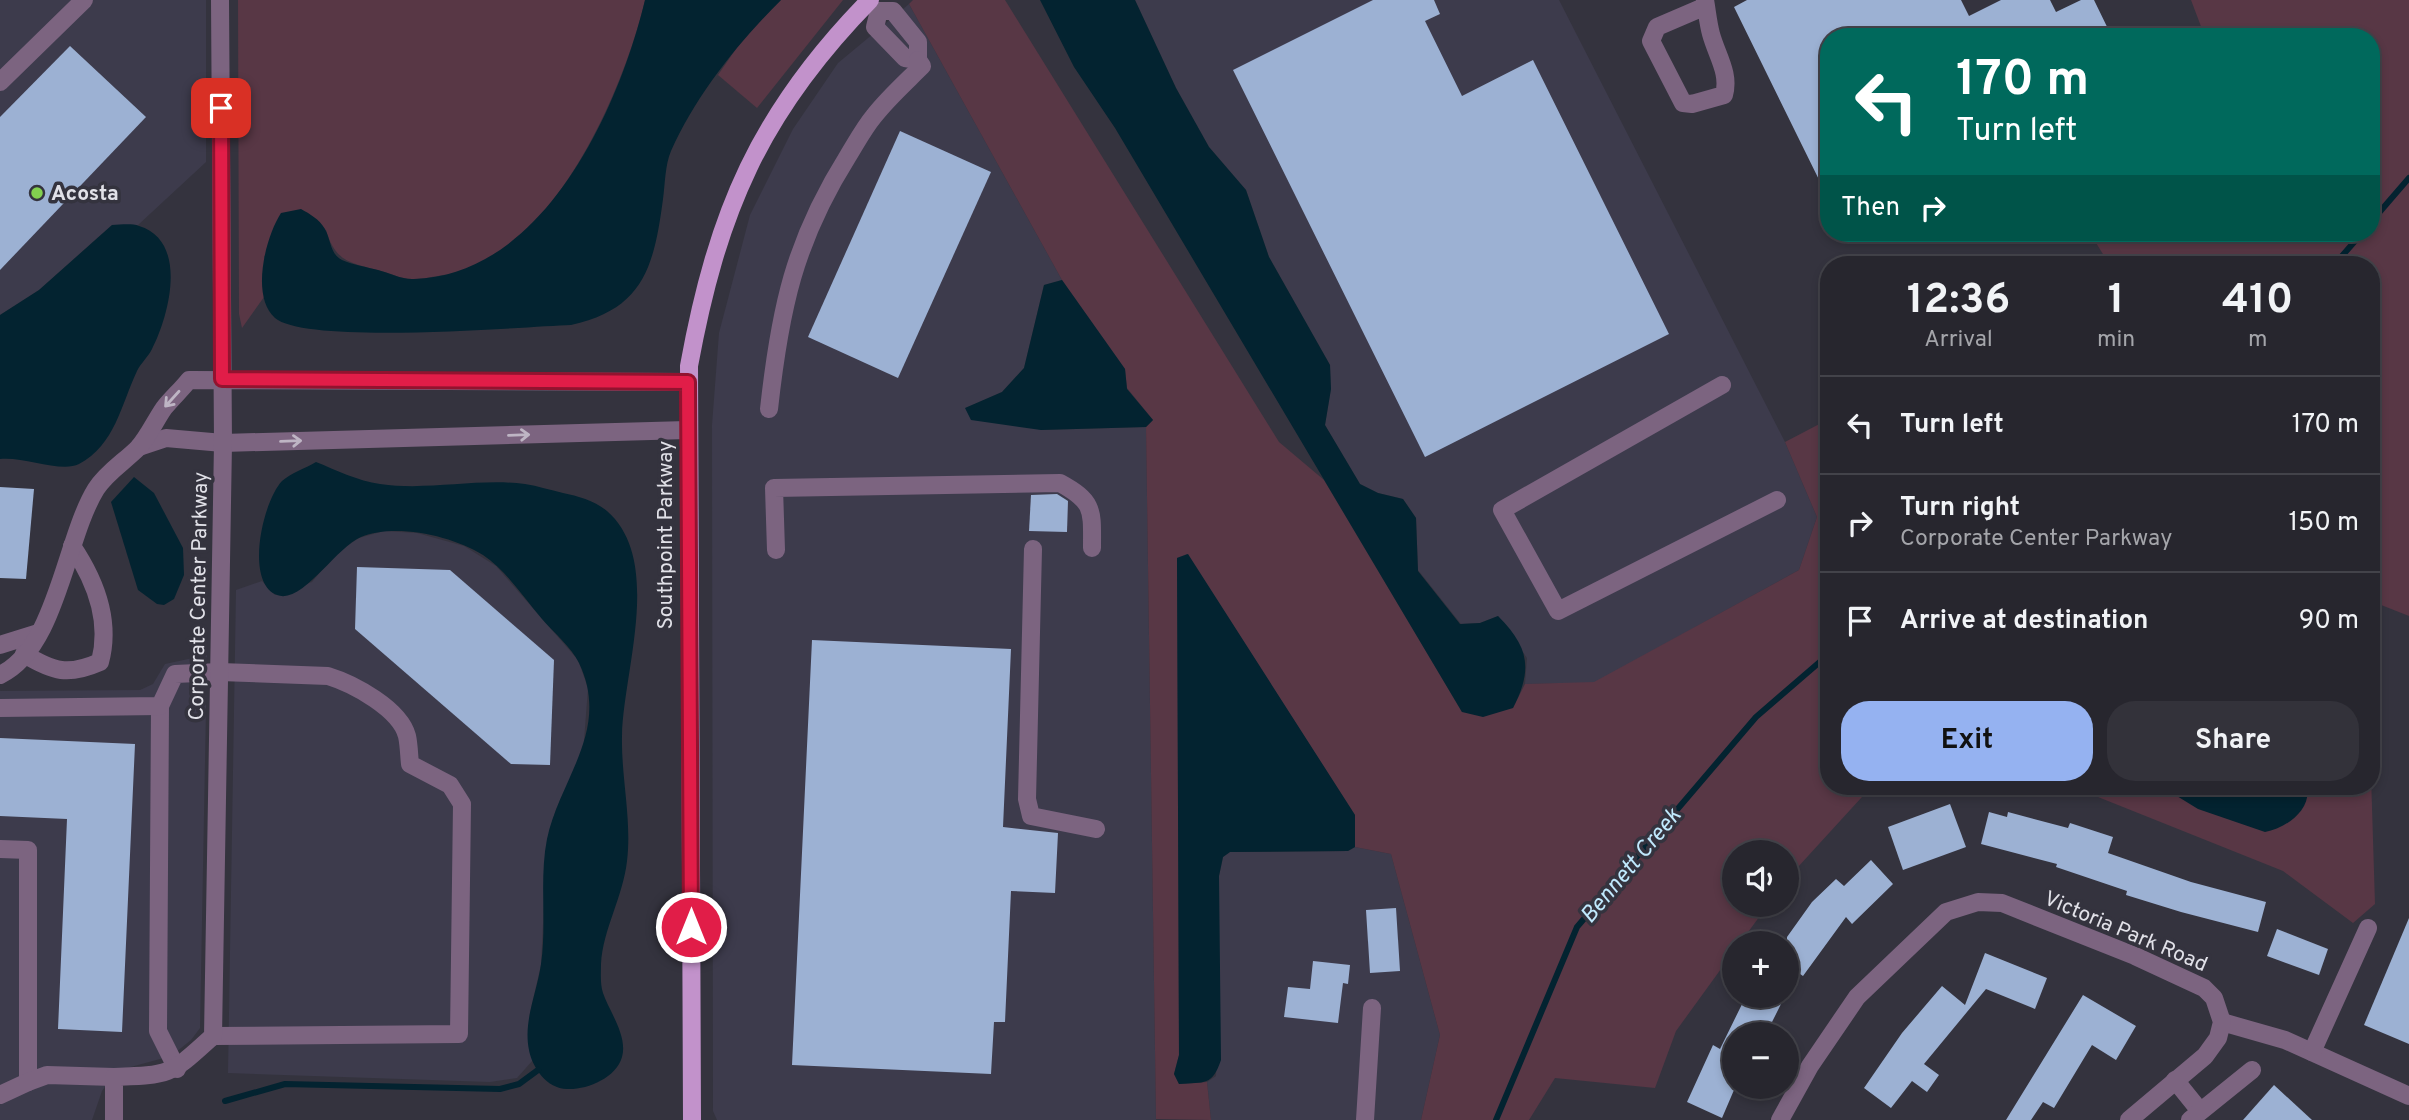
<!DOCTYPE html>
<html lang="en">
<head>
<meta charset="utf-8">
<style>
	body { margin:0; font-family:Overpass,sans-serif; background:#33323a; color:#f1f3f6; height:100vh; display:flex; flex-direction:column; font-size:26px; white-space:nowrap }
	* { box-sizing:border-box; margin:0 }
	p { font-size:23px; color:#a4a5aa }
	.icon { flex:none; width:38px; height:38px; fill:none; stroke:currentColor; stroke-width:2; stroke-linecap:round; stroke-linejoin:round }
	.map { position:relative; flex:1; overflow:hidden }
	.side { position:absolute; left:1820px; top:256px; width:560px; height:539px; display:flex; flex-direction:column; background:#27262e; border-radius:28px; box-shadow:0 4px 10px #0003,0 0 0 2px #43434a }
	.side>* { flex:none }
	.top-card { position:absolute; left:1820px; top:28px; width:560px; height:214px; border-radius:28px; box-shadow:0 4px 10px #0003,0 0 0 2px #43434a; background:#00695c; color:#fff; overflow:hidden }
	.buttons { position:absolute; left:1722px; top:840px; display:grid; gap:14px }
	.buttons a { display:grid; place-items:center; width:77px; height:77px; border-radius:50%; background:#27262e; box-shadow:0 4px 10px #0003,0 0 0 2px #43434a; font-size:35px }
	.pin { position:absolute; display:grid; place-items:center; width:60px; height:60px; color:#fff; margin:-30px; border-radius:14px; box-shadow:0 4px 10px #0006 }
	.me { position:absolute; width:77px; margin:-38px; rotate:0deg; stroke-linejoin:round; filter:drop-shadow(0 0 5px #0008) }
	.turn { display:flex; align-items:center; gap:24px; height:147px; padding:0 21px; font-size:32px }
	.turn .icon { width:91px; height:91px; stroke-width:2.5 }
	.turn b { display:block; font-size:49px; line-height:60px }
	.then { display:flex; align-items:center; height:66px; padding:0 21px; background:#0003; gap:14px; font-size:26px }
	.eta { display:flex; justify-content:space-evenly; align-items:center; height:119px; text-align:center }
	.eta b { font-size:42px; font-weight:700; line-height:49px }
	.cta { display:flex; gap:14px; margin-top:auto; padding:14px 21px }
	.cta a { flex:1; height:80px; border-radius:28px; background:#95b2f1; color:#111; font-size:28px; font-weight:700; line-height:80px; text-align:center }
	.cta a+a { background:#33323a; color:#f1f3f6 }
	ul { padding:0; list-style:none }
	li { display:flex; align-items:center; gap:21px; height:98px; padding:0 21px; border-top:2px solid #43434a }
	li div { flex:1 }
	li b { display:block; font-size:26px }
	li em { font-style:normal }
	.map>svg:first-child { display:block }
</style>
</head>
<body>
<div class="map">
<svg width="2409" height="1120" viewBox="0 0 2409 1120">
	<rect width="100%" height="100%" fill="#34333e"/>
	<g fill="#3d3b4c">
		<polygon points="0,0 206,0 206,162 138,225 112,225 39,290 0,315"/>
		<polygon points="1135,0 1559,0 1785,442 1817,517 1799,570 1594,683 1525,684 1527,658 1498,616 1480,623 1461,624 1418,570 1416,518 1403,499 1378,493 1360,484 1325,425 1331,389 1330,365 1269,257 1246,190 1209,147 1176,88"/>
		<polygon points="909,4 1062,280 1044,285 1024,368 1002,392 966,408 1041,430 1146,427 1156,1120 717,1120 713,1111 712,425 719,333 750,215 793,129 838,63"/>
		<polygon points="384,531 417,533 464,546 496,566 578,660 588,688 583,754 556,809 547,841 541,965 529,1017 529,1050 533,1060 517,1078 490,1082 228,1073 236,590 262,581 275,595 312,582 336,553 359,538"/>
		<polygon points="207,655 200,1028 191,1040 171,1056 116,1071 102,1091 92,1120 0,1120 0,691 140,690 153,684 165,664"/>
		<polygon points="1355,847 1391,854 1440,1035 1421,1120 1211,1120 1207,1082 1216,1076 1219,876 1223,857 1230,852 1348,851"/>
	</g>
	<g fill="#583745">
		<path d="M238 0H645C624 89 558 239 464 272 456 274 446 274 438 276 430 277 419 280 411 279 403 279 394 275 385 272 354 263 336 265 326 230L264 256V297L242 328 239 314Z"/>
		<polygon points="781,0 843,0 757,108 718,75 747,33"/>
		<polygon points="913,0 1005,0 1279,442 1324,480 1462,712 1513,708 1525,684 1594,682 1799,570 1817,517 1785,442 1829,419 1829,786 1872,786 1787,879 1787,852 1734,852 1734,905 1768,905 1740,943 1734,943 1734,951 1676,1031 1655,1088 1555,1078 1529,1120 1421,1120 1440,1035 1391,854 1355,847 1355,815 1187,554 1177,558 1179,1055 1174,1074 1179,1084 1207,1082 1211,1120 1156,1119 1146,427 1153,420 1127,388 1125,369 1062,280 909,4"/>
		<polygon points="2191,0 2409,0 2409,616 2371,601 2371,264 2109,264 2090,233 2371,233 2371,37 2205,37"/>
		<polygon points="2371,775 2375,904 2353,923 2283,871 2078,789 2060,786 2170,786 2172,793 2309,797 2307,786 2371,786"/>
	</g>
	<g fill="#032330">
		<path d="M645 0H781C738 43 696 95 671 151 665 165 665 184 663 199 654 266 644 309 571 325 520 327 307 345 275 318 250 296 266 236 281 213L301 209C310 214 319 219 325 229 331 240 330 254 342 260 353 265 367 267 378 270 389 273 403 280 414 279 544 275 619 109 645 0Z"/>
		<path d="M1040 0H1135L1176 88 1209 147 1246 190 1269 257 1330 365 1331 389 1325 425 1360 484 1378 493 1403 499 1416 518 1418 571 1460 624 1480 623 1498 616C1529 647 1533 669 1513 708L1483 717 1462 712 1115 128 1074 67Z"/>
		<path d="M112 225C120 225 131 223 139 226 189 241 169 316 152 349 148 357 141 363 137 371 121 405 115 445 79 464 61 473 23 456 0 459V315L39 290Z"/>
		<polygon points="1062,280 1125,369 1127,389 1153,420 1146,427 1041,430 971,420 965,408 1002,392 1024,368 1044,285"/>
		<path d="M316 462C336 470 358 481 380 484 428 491 477 478 525 484 538 486 550 490 563 493 578 496 595 501 607 511 664 561 623 672 622 736 621 777 632 820 627 861 623 897 603 929 601 964 601 973 600 984 603 993 609 1011 628 1036 622 1057 616 1078 587 1090 567 1089 547 1089 532 1067 529 1050 523 1021 537 993 541 964 547 923 539 879 547 839 560 778 611 730 579 663 571 647 554 633 542 619 524 598 506 570 483 555 452 536 396 523 361 537 336 547 302 605 277 595 244 582 263 501 282 481 291 473 306 468 316 462Z"/>
		<polygon points="134,477 154,493 183,548 184,575 174,599 164,605 157,604 138,590 111,502"/>
		<path d="M1188 554 1355 815V847L1348 851 1230 852 1223 857 1219 876 1221 1060C1212 1086 1205 1082 1179 1084L1174 1074 1179 1055 1177 558Z"/>
		<path d="M2170 786H2307C2312 809 2287 828 2265 832L2198 809 2172 793Z"/>
	</g>
	<g fill="none" stroke-linecap="round" stroke-linejoin="round">
		<g stroke="#032330" stroke-width="6">
			<polyline points="2371,222 2409,178"/>
			<polyline points="2335,264 2362,233"/>
			<polyline points="225,1101 285,1084 500,1089 519,1084 538,1070"/>
			<polyline points="1496,1120 1577,927 1756,717 1829,654"/>
		</g>
	</g>
	<g fill="#9cb1d3">
		<polygon points="1373,0 1434,0 1440,14 1425,21 1462,96 1533,60 1669,334 1425,457 1233,70"/>
		<polygon points="1747,0 1961,0 1969,16 2001,0 2050,0 2056,12 2081,0 2094,0 2112,37 1829,37 1829,200 1734,7"/>
		<polygon points="70,46 146,117 0,270 0,117"/>
		<polygon points="900,131 991,172 898,378 808,337"/>
		<polygon points="0,487 34,489 26,579 0,578"/>
		<polygon points="1057,494 1068,501 1067,532 1029,531 1031,495"/>
		<polygon points="357,567 450,570 554,660 550,765 511,764 355,629"/>
		<polygon points="812,640 1011,649 1003,827 1058,833 1055,893 1011,891 1005,1022 994,1022 991,1074 792,1065"/>
		<polygon points="0,738 135,744 122,1032 58,1029 67,819 0,816"/>
		<polygon points="1950,804 1966,847 1903,870 1888,827"/>
		<polygon points="1989,812 2007,817 2008,812 2068,828 2070,823 2113,837 2108,853 2191,882 2266,902 2258,932 2181,912 2126,895 2127,891 2056,867 2057,864 1981,844"/>
		<polygon points="1871,860 1893,884 1852,924 1846,917 1803,976 1787,965 1787,937 1812,902 1836,879 1844,886"/>
		<polygon points="1396,908 1400,971 1370,973 1366,910"/>
		<polygon points="2409,918 2409,1044 2364,1025"/>
		<polygon points="2277,929 2328,949 2319,975 2267,956"/>
		<polygon points="1985,953 2047,978 2035,1009 1986,989 1924,1064 1939,1075 1927,1092 1912,1081 1891,1108 1864,1088 1902,1033 1942,986 1965,1005"/>
		<polygon points="1313,961 1350,965 1348,984 1343,983 1338,1023 1284,1017 1288,987 1310,989"/>
		<polygon points="2083,995 2136,1026 2116,1060 2092,1045 2054,1108 2043,1102 2031,1120 2006,1120"/>
		<polygon points="1746,996 1770,996 1782,1002 1766,1034 1734,1034 1734,1090 1722,1118 1687,1102 1713,1045 1720,1049"/>
		<polygon points="2274,1085 2312,1120 2243,1120"/>
	</g>
	<g fill="none" stroke-linecap="round" stroke-linejoin="round">
		<g stroke="#7c6480" stroke-width="18">
			<path d="M1705 0C1707 11 1708 23 1711 34 1717 56 1730 73 1724 95L1692 104 1683 103 1651 41 1657 27 1706 6"/>
			<polygon points="879,11 893,11 918,42 918,60 905,58 875,27"/>
			<polyline points="0,82 84,0"/>
			<polyline points="1722,385 1502,510 1558,611 1777,500"/>
			<path d="M769 409C780 309 794 242 848 156 856 143 864 128 874 116 888 98 906 82 922 66L918 60"/>
			<polyline points="139,447 166,438 223,443 687,430"/>
			<polyline points="1033,549 1027,799 1031,816 1096,829"/>
			<path d="M776 550 774 488 1060 483C1095 502 1092 511 1092 548"/>
			<polyline points="0,645 38,633"/>
			<path d="M24 654C54 672 68 676 100 662 111 621 95 580 72 546"/>
			<path d="M0 675C57 648 65 539 96 489 107 472 124 462 138 448 148 437 155 421 164 408 172 398 181 390 189 380L688 382"/>
			<polyline points="160,706 158,1031 177,1069"/>
			<path d="M0 708 160 706 175 674 220 672 328 676C354 684 400 709 407 736 409 745 409 755 410 764L450 785 462 804 459 1034 213 1036"/>
			<polyline points="0,849 28,850 28,1082 0,1095"/>
			<polyline points="2222,1022 2285,1040 2409,1096"/>
			<polyline points="2312,1052 2368,928"/>
			<polyline points="2175,1080 2200,1111"/>
			<polyline points="28,1082 47,1075 114,1077"/>
			<path d="M114 1120V1077C172 1075 170 1075 213 1036L223 443 220 0"/>
			<polyline points="1365,1120 1372,1008"/>
			<polyline points="1780,1120 1810,1066 1857,997 1946,912 1978,902 2002,903 2135,956 2204,988 2214,998 2222,1022 2218,1038 2205,1056 2129,1120"/>
			<polyline points="2190,1120 2252,1070"/>
		</g>
		<path stroke="#c292cb" stroke-width="18" d="M692 1120 689 366C717 213 759 113 870 0"/>
	</g>
	<defs><path id="oneway-shaft" d="M-6 0H5M1.5-3L5.5 0L1.5 3" fill="none" stroke-width="1.6" stroke-linecap="round" stroke-linejoin="round" transform="scale(1.75)"/></defs>
	<g stroke="#beb5c4">
		<use href="#oneway-shaft" transform="translate(172 399) rotate(132)"/>
		<use href="#oneway-shaft" transform="translate(519 435) rotate(-2)"/>
		<use href="#oneway-shaft" transform="translate(291 441) rotate(-2)"/>
	</g>
	<g fill="none" stroke-linecap="round" stroke-linejoin="round">
		<g stroke="#92132f" stroke-width="18">
			<polyline id="route" points="221,108 222,379 688,382 691,927"/>
		</g>
		<use href="#route" stroke="#e11d48" stroke-width="12"/>
	</g>
	<circle fill="#82d04f" stroke="#34333e" stroke-width="2.5" cx="37" cy="193" r="7"/>
	<g text-anchor="middle" stroke-width="7" stroke-linejoin="round" paint-order="stroke">
		<g font-size="21" font-weight="bold" fill="#e1e1e8" stroke="#34333e" text-anchor="start">
			<text x="51" y="200">Acosta</text>
		</g>
		<g font-size="21" fill="#e1e1e8" stroke="#34333e">
			<text transform="translate(665 535) rotate(-90)" y="7">Southpoint Parkway</text>
			<text transform="translate(198 596) rotate(-89)" y="7">Corporate Center Parkway</text>
			<text transform="translate(2126 931) rotate(23)" y="7">Victoria Park Road</text>
		</g>
		<g font-size="23" font-style="italic" fill="#c0e9fd" stroke="#34333e">
			<text transform="translate(1630 865) rotate(-50)" y="8">Bennett Creek</text>
		</g>
	</g>
</svg>
<div class="buttons">
<a><svg class="icon" aria-label="sound" viewBox="0 0 24 24"><path d="M4 9h4l5-4v14l-5-4H4zM17 9q2 3 0 6"/></svg></a>
<a>+</a>
<a>−</a>
</div>
<div class="pin" style="left:221px;top:108px;background:#d93025"><svg class="icon" aria-label="arrive" viewBox="0 0 24 24"><path d="M6 21V4h12l-3 4 3 4H6"/></svg></div>
<svg class="me" style="left:691px;top:927px" viewBox="-20 -20 40 40"><circle r="17" fill="#e11d48" stroke="#fff" stroke-width="3"/><path d="M0-11L8 9 0 5-8 9z" fill="#fff"/></svg>
<div class="top-card">
<div class="turn"><svg class="icon" aria-label="left" viewBox="0 0 24 24"><path d="M17 20v-9H6M10 6l-5 5 5 5"/></svg><div><b>170 m</b>Turn left</div></div>
<div class="then">Then<svg class="icon" aria-label="right" viewBox="0 0 24 24"><path d="M7 20v-9h11M14 6l5 5-5 5"/></svg></div>
</div>
<section class="side">
<div class="eta">
<div><b>12:36</b><p>Arrival</p></div>
<div><b>1</b><p>min</p></div>
<div><b>410</b><p>m</p></div>
</div>
<ul>
<li><svg class="icon" aria-label="left" viewBox="0 0 24 24"><path d="M17 20v-9H6M10 6l-5 5 5 5"/></svg><div><b>Turn left</b></div><em>170 m</em></li>
<li><svg class="icon" aria-label="right" viewBox="0 0 24 24"><path d="M7 20v-9h11M14 6l5 5-5 5"/></svg><div><b>Turn right</b><p>Corporate Center Parkway</p></div><em>150 m</em></li>
<li><svg class="icon" aria-label="arrive" viewBox="0 0 24 24"><path d="M6 21V4h12l-3 4 3 4H6"/></svg><div><b>Arrive at destination</b></div><em>90 m</em></li>
</ul>
<div class="cta"><a>Exit</a><a>Share</a></div>
</section>
</div>
</body>
</html>
